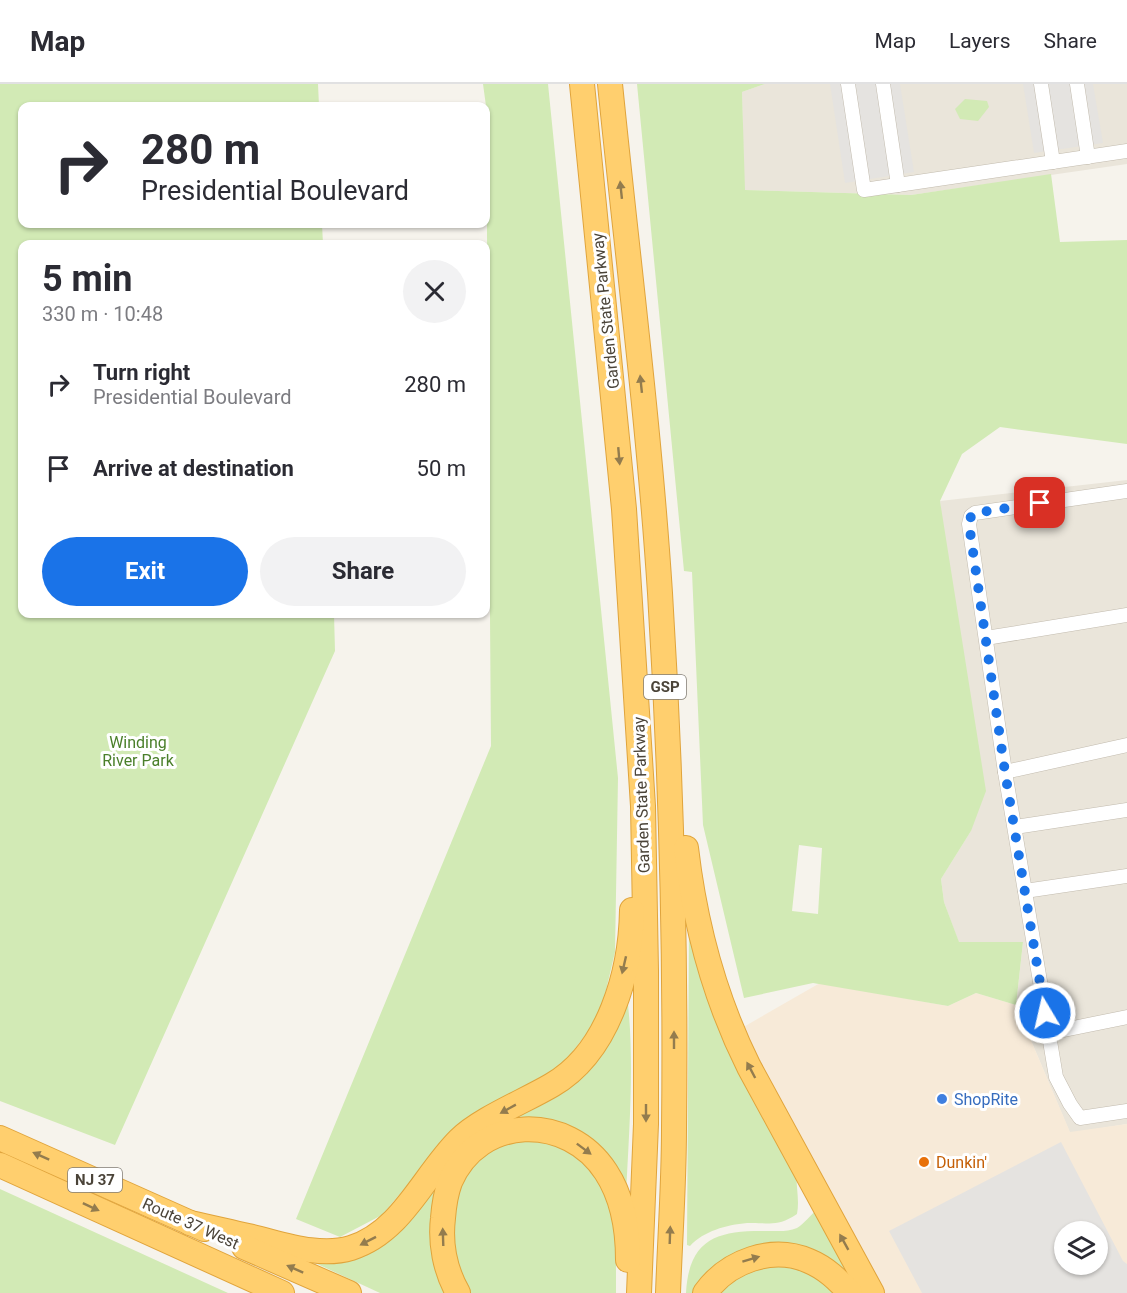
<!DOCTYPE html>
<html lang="en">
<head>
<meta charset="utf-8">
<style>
	body { margin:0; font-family:Roboto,sans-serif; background:#f2f2f3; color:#2b2b33; height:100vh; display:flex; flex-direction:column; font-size:22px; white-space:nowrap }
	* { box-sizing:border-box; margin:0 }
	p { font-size:20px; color:#7c7c81 }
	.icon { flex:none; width:33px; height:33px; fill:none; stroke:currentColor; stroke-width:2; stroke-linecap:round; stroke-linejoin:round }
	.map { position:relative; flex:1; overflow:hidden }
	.sheet { position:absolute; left:18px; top:156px; width:472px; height:378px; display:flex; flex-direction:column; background:#fff; border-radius:12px; box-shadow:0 2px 4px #0004 }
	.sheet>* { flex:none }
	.hud { position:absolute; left:18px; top:18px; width:472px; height:126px; border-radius:12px; box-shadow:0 2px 4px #0004; background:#fff; color:#2b2b33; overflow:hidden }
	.fabs { position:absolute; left:1054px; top:1137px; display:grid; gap:12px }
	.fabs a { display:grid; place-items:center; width:54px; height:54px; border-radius:50%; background:#fff; box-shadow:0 2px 4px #0004; font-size:30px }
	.pin { position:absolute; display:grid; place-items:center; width:51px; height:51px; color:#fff; margin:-26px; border-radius:12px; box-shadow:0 3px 9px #0006 }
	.me { position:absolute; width:66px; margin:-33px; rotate:351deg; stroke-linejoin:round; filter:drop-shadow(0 0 4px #0008) }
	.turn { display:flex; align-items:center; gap:21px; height:126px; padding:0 24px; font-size:27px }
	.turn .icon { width:78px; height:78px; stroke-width:2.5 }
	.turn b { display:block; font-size:42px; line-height:51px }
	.round { display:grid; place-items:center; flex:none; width:63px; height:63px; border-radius:32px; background:#f2f2f3 }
	.headline { display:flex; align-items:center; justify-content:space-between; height:102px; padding:0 24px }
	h1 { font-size:36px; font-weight:700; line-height:45px }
	.primary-button { display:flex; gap:12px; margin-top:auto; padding:12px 24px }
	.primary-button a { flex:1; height:69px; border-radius:36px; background:#1a73e8; color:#fff; font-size:24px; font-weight:700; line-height:69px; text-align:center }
	.primary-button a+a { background:#f2f2f3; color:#2b2b33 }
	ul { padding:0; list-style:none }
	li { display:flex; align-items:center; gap:18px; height:84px; padding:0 24px }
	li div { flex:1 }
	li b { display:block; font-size:22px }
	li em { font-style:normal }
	header { display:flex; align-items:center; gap:36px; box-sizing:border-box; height:84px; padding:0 30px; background:#fff; border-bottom:2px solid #e1e1e2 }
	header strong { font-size:28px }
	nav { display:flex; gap:33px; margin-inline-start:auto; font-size:21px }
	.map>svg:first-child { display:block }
</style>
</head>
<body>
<header>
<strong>Map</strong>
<nav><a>Map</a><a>Layers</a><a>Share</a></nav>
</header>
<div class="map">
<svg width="1127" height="1209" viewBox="0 0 1127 1209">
	<rect width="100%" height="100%" fill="#f6f3ec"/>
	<g fill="#eae5da">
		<polygon points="765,0 1127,0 1127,80 911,111 744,106 742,8"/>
		<polygon points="1127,396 1127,1040 1070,1049 1016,921 1023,858 959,859 944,818 941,795 971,747 940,417"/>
	</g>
	<path fill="#f7ead8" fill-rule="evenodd" d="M820 899 948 922 976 909 1016 921 1070 1048 1127 1040V1209H880L740 945ZM1065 1148H1098V1180H1065Z"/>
	<g fill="#d2eab5" fill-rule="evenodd">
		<polygon points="0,0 318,0 319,22 22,22 22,140 322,140 323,160 22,160 22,530 334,530 335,567 115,1061 0,1017"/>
		<polygon points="483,0 548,0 618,694 615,868 600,932 561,983 461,1038 382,1131 340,1153 296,1135 491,662 486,22"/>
		<path d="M637 0H765L742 8 745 106 911 111 1051 90 1060 158 1127 156V360L1000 343 962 370 940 417 986 707 971 747 941 795 944 818 959 858H1023L1016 921 976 909 948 922 813 899 744 914 703 741 692 488 684 487ZM799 761 822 764 818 830 792 827Z"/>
		<polygon points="965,15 987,17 989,23 978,37 960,35 955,25"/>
		<path d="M689 844 797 1085C795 1100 800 1115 797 1130 776 1144 769 1138 747 1139 726 1141 704 1147 690 1162L687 1161Z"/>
		<path d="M627 911C635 977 629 1046 626 1112L565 1045 458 1073 449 1209H380L300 1172H336L450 1076 542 1014Z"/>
		<polygon points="526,1053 555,1056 581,1072 603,1101 616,1137 616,1209 470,1209 459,1196 451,1160 452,1116 467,1085 494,1061"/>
		<polygon points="0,1105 228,1209 0,1209"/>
		<path d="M818 1125 864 1209 813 1171 709 1189 693 1209H686C689 1153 719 1146 769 1147 779 1147 788 1148 797 1144 804 1140 811 1130 818 1125Z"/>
		<polygon points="799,1181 839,1209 712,1209 745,1183"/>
	</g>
	<g fill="#e5e3e0" fill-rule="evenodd">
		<polygon points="830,0 900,0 914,88 845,99"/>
		<polygon points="1023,0 1093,0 1103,59 1034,69"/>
		<path d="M1061 1058 1123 1177 1127 1180V1209H922L889 1147ZM1065 1148H1098V1180H1065Z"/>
	</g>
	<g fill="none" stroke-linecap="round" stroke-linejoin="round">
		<g stroke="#c2bbae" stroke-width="15">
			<g id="street">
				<polyline points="848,0 864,106 1127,67"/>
				<polyline points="883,0 898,101"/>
				<polyline points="1041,0 1053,78"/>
				<polyline points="1077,0 1088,73"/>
				<polyline points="1127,407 975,429 971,432 969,440 1005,688 1056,993 1070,1020 1080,1034 1127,1027"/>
				<polyline points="986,554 1127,531"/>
				<polyline points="1005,688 1127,661"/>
				<polyline points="1015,743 1127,726"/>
				<polyline points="1025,807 1127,792"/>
				<polyline points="1049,949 1127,933"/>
			</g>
		</g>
		<g stroke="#e0a43c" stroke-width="26">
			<g id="highway">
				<polyline points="582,0 624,425 643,722 646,887 646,1040 639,1209"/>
				<path d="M610 0C627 170 649 339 660 509 671 687 676 866 674 1045 674 1099 670 1154 668 1209"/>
				<path d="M686 764C695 841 714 913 749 983L872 1209"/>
				<polyline points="0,1054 204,1145"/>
				<polyline points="0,1081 282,1209"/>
				<path d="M190 1139C210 1143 229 1148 248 1152 280 1159 318 1174 351 1164 402 1148 423 1092 459 1056 480 1035 525 1017 552 1001 609 968 631 888 632 826"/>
				<polyline points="244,1163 349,1209"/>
				<path d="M458 1209C445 1186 440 1159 443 1134 444 1121 446 1109 450 1098 479 1030 568 1029 606 1088 623 1114 628 1146 628 1176"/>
				<path d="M705 1209C728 1177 772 1161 809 1177 826 1184 838 1196 850 1209"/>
			</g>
		</g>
		<use href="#street" stroke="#fff" stroke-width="14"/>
		<use href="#highway" stroke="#ffcf6e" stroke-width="24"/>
	</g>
	<defs><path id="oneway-solid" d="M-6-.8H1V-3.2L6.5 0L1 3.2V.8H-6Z" transform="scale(1.5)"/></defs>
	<g fill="#937c4e">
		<use href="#oneway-solid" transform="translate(621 106) rotate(-96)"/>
		<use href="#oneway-solid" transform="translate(641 300) rotate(-96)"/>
		<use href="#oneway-solid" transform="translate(619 372) rotate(85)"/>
		<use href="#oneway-solid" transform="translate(624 881) rotate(103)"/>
		<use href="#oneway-solid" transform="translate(674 956) rotate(-90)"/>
		<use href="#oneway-solid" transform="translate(751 986) rotate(-118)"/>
		<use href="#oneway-solid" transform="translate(508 1025) rotate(151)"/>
		<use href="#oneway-solid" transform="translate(646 1029) rotate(90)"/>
		<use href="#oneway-solid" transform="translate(584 1065) rotate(37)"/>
		<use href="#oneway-solid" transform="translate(41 1072) rotate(-156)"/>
		<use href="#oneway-solid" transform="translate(91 1123) rotate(25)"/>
		<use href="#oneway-solid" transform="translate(670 1151) rotate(-88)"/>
		<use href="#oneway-solid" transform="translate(443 1153) rotate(-92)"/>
		<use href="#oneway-solid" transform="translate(368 1157) rotate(153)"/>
		<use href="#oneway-solid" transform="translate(844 1158) rotate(-119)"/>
		<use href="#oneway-solid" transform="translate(751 1175) rotate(-17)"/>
		<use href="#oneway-solid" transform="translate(295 1185) rotate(-156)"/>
	</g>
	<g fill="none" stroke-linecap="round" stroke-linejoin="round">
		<polyline stroke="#1a73e8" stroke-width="10" stroke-dasharray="0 18" points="1040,419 975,429 971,432 969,440 1005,688 1045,929"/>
	</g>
	<circle fill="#3f7fe0" stroke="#fff" stroke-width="2" cx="942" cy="1015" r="6"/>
	<circle fill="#e8710a" stroke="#fff" stroke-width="2" cx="924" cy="1078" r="6"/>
	<g text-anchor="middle" stroke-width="6" stroke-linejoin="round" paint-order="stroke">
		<g fill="#fff" stroke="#817c74" stroke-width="1.5">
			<rect x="644" y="591" width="42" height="24" rx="4.5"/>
			<rect x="68" y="1084" width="54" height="24" rx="4.5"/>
		</g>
		<g font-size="15" font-weight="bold" fill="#4b4439">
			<text x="665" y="608">GSP</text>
			<text x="95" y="1101">NJ 37</text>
		</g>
		<g font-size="16" fill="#4b4439" stroke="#fff">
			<text transform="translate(605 227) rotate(-96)" y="6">Garden State Parkway</text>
			<text transform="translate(641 711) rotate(-92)" y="6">Garden State Parkway</text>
			<text transform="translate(191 1139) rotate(24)" y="6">Route 37 West</text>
		</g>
		<g font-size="16" fill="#4a7f2a" stroke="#fff">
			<text x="138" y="664">Winding<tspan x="138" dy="18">River Park</tspan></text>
		</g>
		<g font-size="16" fill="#366cbe" stroke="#fff" text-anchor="start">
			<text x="954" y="1021">ShopRite</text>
		</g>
		<g font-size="16" fill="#c56008" stroke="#fff" text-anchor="start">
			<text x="936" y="1084">Dunkin'</text>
		</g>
	</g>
</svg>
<div class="fabs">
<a><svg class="icon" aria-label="layers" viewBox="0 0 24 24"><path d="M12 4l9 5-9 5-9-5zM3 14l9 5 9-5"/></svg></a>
</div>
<div class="pin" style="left:1040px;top:419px;background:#d93025"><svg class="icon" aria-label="arrive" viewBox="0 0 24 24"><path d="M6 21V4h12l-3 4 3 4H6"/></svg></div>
<svg class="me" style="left:1045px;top:929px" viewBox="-20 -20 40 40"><circle r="17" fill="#1a73e8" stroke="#fff" stroke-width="3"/><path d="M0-11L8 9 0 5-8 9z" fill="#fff"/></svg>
<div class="hud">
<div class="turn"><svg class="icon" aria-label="right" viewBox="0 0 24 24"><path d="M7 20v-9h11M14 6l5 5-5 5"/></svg><div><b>280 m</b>Presidential Boulevard</div></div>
</div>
<section class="sheet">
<div class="headline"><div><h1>5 min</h1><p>330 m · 10:48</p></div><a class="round"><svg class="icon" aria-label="close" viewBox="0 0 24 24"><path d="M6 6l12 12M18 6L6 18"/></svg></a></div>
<ul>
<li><svg class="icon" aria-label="right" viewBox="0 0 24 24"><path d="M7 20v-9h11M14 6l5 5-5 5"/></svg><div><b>Turn right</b><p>Presidential Boulevard</p></div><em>280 m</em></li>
<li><svg class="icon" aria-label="arrive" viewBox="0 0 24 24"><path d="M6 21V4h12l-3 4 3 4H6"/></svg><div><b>Arrive at destination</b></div><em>50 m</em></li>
</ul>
<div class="primary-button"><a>Exit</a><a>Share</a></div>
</section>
</div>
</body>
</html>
